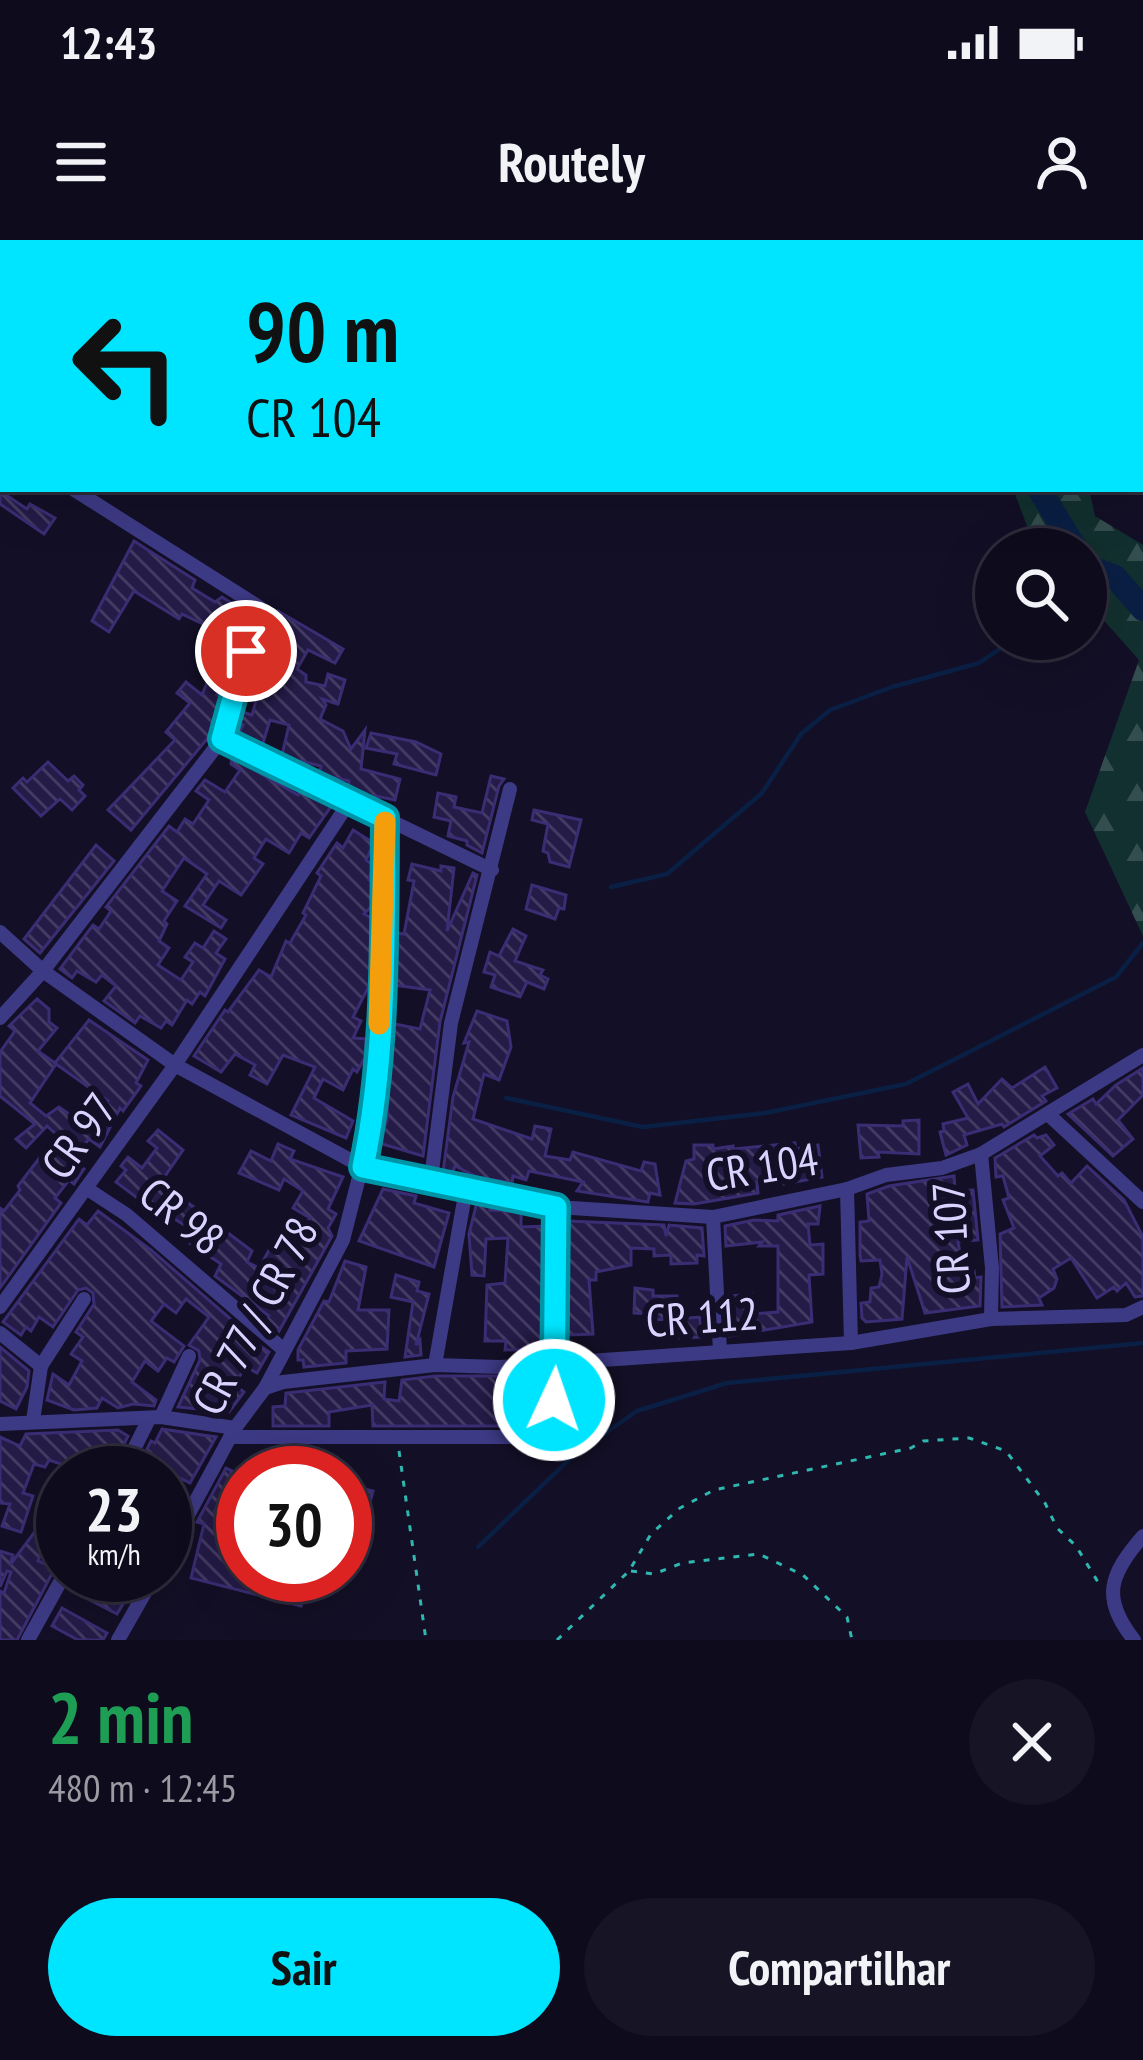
<!DOCTYPE html>
<html lang="pt">
<head>
<meta charset="utf-8">
<style>
	body { margin:0; font-family:"PT Sans Narrow",sans-serif; background:#171425; color:#f1f3f6; height:100vh; display:flex; flex-direction:column; font-size:45px; white-space:nowrap }
	* { box-sizing:border-box; margin:0 }
	p { font-size:39px; color:#9b9ba3 }
	.icon { flex:none; width:66px; height:66px; fill:none; stroke:currentColor; stroke-width:2; stroke-linecap:round; stroke-linejoin:round }
	.map { position:relative; height:1400px; overflow:hidden }
	.details { display:flex; flex-direction:column; background:#0e0b1c; flex:1 }
	.details>* { flex:none }
	.hud { position:absolute; left:0px; top:0px; width:1143px; height:252px; box-shadow:0 12px 48px #0002,0 0 0 3px #2e2b3b; background:#00e5ff; color:#111; overflow:hidden }
	.controls { position:absolute; left:975px; top:288px; display:grid; gap:24px }
	.controls a { display:grid; place-items:center; width:132px; height:132px; border-radius:50%; background:#0e0b1c; box-shadow:0 12px 48px #0002,0 0 0 3px #2e2b3b; font-size:60px }
	.speed { position:absolute; left:36px; top:1206px; display:flex; gap:24px; font-size:60px; font-weight:700; text-align:center }
	.speed>* { display:grid; place-content:center; width:156px; height:156px; border-radius:50%; background:#0e0b1c; box-shadow:0 12px 48px #0002,0 0 0 3px #2e2b3b; line-height:1 }
	.speed small { font-size:30px; font-weight:400 }
	.speed .limit { border:18px solid #d22; background:#fff; color:#111 }
	.pin { position:absolute; display:grid; place-items:center; width:102px; height:102px; color:#fff; margin:-51px; border:6px solid #fff; border-radius:50%; box-shadow:0 3px 12px #0007 }
	.me { position:absolute; width:132px; margin:-66px; rotate:3deg; stroke-linejoin:round; filter:drop-shadow(0 0 9px #0008) }
	.turn { display:flex; align-items:center; gap:42px; height:252px; padding:0 48px; font-size:54px }
	.turn .icon { width:156px; height:156px; stroke-width:2.5 }
	.turn b { display:block; font-size:84px; line-height:102px }
	.round { display:grid; place-items:center; flex:none; width:126px; height:126px; border-radius:63px; background:#171425 }
	.head { display:flex; align-items:center; justify-content:space-between; height:204px; padding:0 48px }
	h1 { font-size:72px; font-weight:800; line-height:90px; color:#1e9e55 }
	.primary-button { display:flex; gap:24px; margin-top:auto; padding:24px 48px }
	.primary-button a { flex:1; height:138px; border-radius:72px; background:#00e5ff; color:#111; font-size:48px; font-weight:800; line-height:138px; text-align:center }
	.primary-button a+a { background:#171425; color:#f1f3f6 }
	.status { display:flex; justify-content:space-between; align-items:center; height:84px; padding:0 60px; background:#0e0b1c; direction:ltr }
	.status svg { height:33px; fill:currentColor }
	header { display:flex; justify-content:space-between; align-items:center; height:156px; padding:0 48px; background:#0e0b1c; font-size:54px; font-weight:800 }
	.map>svg:first-child { display:block }
</style>
</head>
<body>
<div class="status"><b>12:43</b><svg viewBox="0 0 49 12"><path d="M0 12V9h3v3zM5 12V6h3v6zM10 12V3h3v9zM15 12V0h3v12zM26 1h20v11H26zM47 4h2v5h-2z"/></svg></div>
<header><svg class="icon" aria-label="menu" viewBox="0 0 24 24"><path d="M4 6h16M4 12h16M4 18h16"/></svg>Routely<svg class="icon" aria-label="person" viewBox="0 0 24 24"><circle cx="12" cy="8" r="4"/><path d="M4 21q1-7 8-7t8 7"/></svg></header>
<div class="map">
<svg width="1143" height="1400" viewBox="0 0 1143 1400">
	<defs>
		<pattern id="forest-firs" width="22" height="20" patternUnits="userSpaceOnUse" patternTransform="scale(3)"><rect width="22" height="20" fill="#12302f"/><path d="M5 1l3.5 6h-7zM16 11l3.5 6h-7z" fill="#344d4e"/></pattern>
		<pattern id="building-back-hatch" width="6" height="6" patternUnits="userSpaceOnUse" patternTransform="scale(3)"><rect width="6" height="6" fill="#241b47"/><path d="M-1 5l2 2M0 0l6 6M5-1l2 2" fill="none" stroke="#433b63"/></pattern>
	</defs>
	<rect width="100%" height="100%" fill="#130f26"/>
	<polygon fill="url(#forest-firs)" points="1013,249 1089,249 1095,276 1143,305 1143,696 1085,572 1139,420 1086,360 1086,309 1041,309 1032,299"/>
	<g fill="none" stroke-linecap="round" stroke-linejoin="round">
		<g stroke="#0a1f44" stroke-width="4.5">
			<polyline points="6,3 8,0"/>
			<polyline points="0,14 3,9"/>
			<polyline points="611,647 667,634 762,553 801,494 830,470 892,447 979,423 1014,399"/>
			<polyline points="506,858 643,887 765,873 906,844 1116,737 1143,703"/>
			<polyline points="478,1307 575,1214 637,1171 727,1143 1143,1103"/>
		</g>
		<g stroke="#0a1f44" stroke-width="24">
			<polyline points="939,0 940,3"/>
			<polyline points="1039,249 1076,309"/>
			<polyline points="1086,326 1115,337 1143,369"/>
		</g>
	</g>
	<g fill="url(#building-back-hatch)" stroke="#3b2d73" stroke-width="3" fill-rule="evenodd">
		<polygon points="0,251 27,269 30,264 55,278 44,294 0,264"/>
		<polygon points="134,301 195,340 192,348 215,362 222,357 242,370 236,380 243,383 229,417 233,419 228,435 217,455 222,457 212,482 212,493 131,590 108,570 175,500 166,492 190,463 177,453 186,442 202,455 221,408 215,404 219,392 182,374 179,379 134,351 109,392 92,381"/>
		<polygon points="278,371 343,409 335,423 308,410 297,429 306,435 306,442 325,446 328,434 345,440 338,464 322,459 326,465 320,479 343,491 351,509 365,490 361,529 400,539 395,560 376,556 375,561 348,548 349,541 319,534 321,526 301,521 300,524 282,515 289,485 270,480 262,506 238,494 243,485 239,483 242,472 252,475 259,450 252,447 257,421"/>
		<polygon points="371,493 416,502 441,514 436,535 394,524 397,514 366,508"/>
		<polygon points="232,517 298,555 302,550 332,565 309,598 301,593 289,613 266,599 254,618 263,624 241,655 219,641 203,665 226,680 221,688 185,666 207,634 184,618 162,651 177,661 164,681 167,684 159,701 169,708 158,725 181,740 193,722 185,717 195,703 203,708 214,691 226,699 216,713 225,719 205,756 200,752 192,764 187,760 172,785 166,781 161,788 140,776 135,783 104,761 116,746 102,735 96,742 77,731 72,738 60,729 93,685 99,689 111,671 106,667 169,586 177,592 185,579 193,584 209,560 196,551 205,540 225,552 240,530 231,524"/>
		<polygon points="48,522 68,541 74,536 83,545 79,550 85,556 72,570 60,559 41,576 13,548 23,538 27,542"/>
		<polygon points="491,536 504,539 499,546 482,613 467,605 467,601 448,596 451,581 434,577 438,553 456,557 454,567 482,573"/>
		<polygon points="534,570 581,580 569,627 550,622 548,613 543,611 548,584 532,580"/>
		<polygon points="353,590 374,603 366,620 373,625 369,640 373,642 373,665 364,674 373,679 370,744 353,777 361,781 353,798 366,799 365,817 357,832 353,829 343,850 323,839 314,858 353,881 346,898 291,875 315,827 283,815 267,844 250,835 255,825 235,814 221,832 194,816 225,770 228,772 259,730 271,737 286,701 290,703 306,675 303,673 321,636 317,633 337,603 343,608"/>
		<polygon points="96,605 114,621 40,713 24,699"/>
		<polygon points="412,624 441,631 441,626 454,628 447,691 473,633 477,635 440,782 423,916 379,903 387,880 390,783 420,789 430,750 394,745 398,706 395,705 395,693 404,694 414,641 408,640"/>
		<polygon points="532,645 566,655 564,669 559,668 555,679 526,669"/>
		<polygon points="513,689 526,696 515,721 543,730 540,735 548,739 544,749 527,742 520,757 491,747 495,735 484,732 490,712 499,716"/>
		<path d="M37 759 49 769V782L57 788 38 811 55 823 89 780 148 820 136 843 141 846 123 871 120 868 100 907 89 899 72 921 84 929 74 944 69 940 55 958 61 963 0 1048V968L4 971 20 950 18 946 57 895 47 886 26 908 16 899 35 884 0 856V812L15 791 9 786ZM56 824 108 861 97 879 87 875 82 883 59 867 46 876 30 863Z"/>
		<polygon points="477,771 507,781 511,807 499,840 484,834 473,879 532,899 535,886 551,889 545,916 570,920 573,912 641,931 644,922 655,924 660,955 650,953 648,962 577,951 583,942 529,931 526,940 513,936 512,943 477,937 455,926 452,934 443,932 453,857 469,802 464,803"/>
		<polygon points="1045,827 1057,848 1042,856 1046,861 1004,887 1002,884 964,895 967,905 946,915 940,892 944,891 943,884 968,878 953,852 968,844 978,864 1002,839 1012,848"/>
		<polygon points="1143,828 1143,855 1118,880 1133,899 1113,916 1068,874 1093,859 1096,864 1116,845"/>
		<polygon points="919,880 919,914 878,912 879,917 861,918 858,885 903,886 903,881"/>
		<polygon points="158,890 183,910 163,939 179,956 252,1011 247,1022 259,1028 282,987 298,997 310,978 293,968 303,951 284,939 279,950 239,933 251,911 271,921 278,904 294,911 290,919 343,937 328,969 336,974 328,988 332,996 279,1091 267,1080 269,1076 215,1036 221,1024 187,1001 193,992 189,988 154,966 152,969 116,942 126,930 121,926 128,917 142,928 157,908 148,901"/>
		<polygon points="1034,895 1037,898 1046,895 1054,905 1040,916 1058,936 1062,933 1071,943 1087,926 1124,960 1143,997 1143,1056 1135,1057 1126,1043 1117,1051 1114,1047 1097,1058 1071,1018 1053,1029 1057,1039 1054,1048 1039,1058 1042,1065 1002,1067 1000,994 1014,988 1003,960 1009,958 1003,936 996,937 995,918"/>
		<polygon points="795,903 796,909 818,905 822,937 784,944 783,940 757,942 758,953 694,964 675,963 686,921 694,919 694,905 713,905 713,909 733,906 733,909"/>
		<polygon points="954,936 955,951 973,950 978,1000 958,1002 964,1032 974,1031 975,1038 981,1037 980,1066 925,1073 907,1017 902,1079 866,1082 862,1078 861,1063 870,1062 871,1048 879,1047 882,1034 880,1020 861,1021 860,1015 860,982 869,981 867,954 889,946"/>
		<polygon points="383,949 416,956 414,963 449,973 434,1027 359,1001"/>
		<polygon points="477,962 490,965 490,970 521,971 521,987 545,986 546,1094 541,1109 505,1110 506,1101 485,1101 487,1045 505,1043 508,998 486,999 484,1036 472,1035 469,994"/>
		<polygon points="820,966 818,984 808,984 810,1005 823,1004 823,1034 809,1035 812,1082 730,1096 728,1056 752,1054 753,1074 778,1072 778,1006 759,1006 762,1002 726,1006 725,986 754,980 778,981 778,975"/>
		<polygon points="98,971 151,1010 233,1081 230,1086 269,1112 257,1133 246,1127 234,1144 244,1152 229,1172 178,1167 200,1120 199,1111 189,1105 209,1077 186,1059 176,1073 164,1064 151,1081 184,1106 174,1122 167,1118 158,1131 145,1121 132,1142 156,1160 154,1166 133,1164 118,1168 102,1158 97,1168 74,1170 47,1160 53,1134 69,1145 82,1121 71,1114 83,1097 76,1092 94,1064 93,1053 86,1048 78,1050 53,1087 39,1077 31,1091 26,1087 21,1095 3,1082 79,979 87,985"/>
		<polygon points="567,981 664,985 666,996 669,985 702,988 704,1016 697,1015 697,1023 671,1024 671,1015 654,1016 654,1009 631,1008 631,1025 596,1032 596,1040 589,1040 593,1094 568,1095"/>
		<polygon points="345,1021 366,1027 358,1070 389,1070 387,1109 346,1111 346,1123 304,1127 303,1120 298,1120 298,1110 324,1061 329,1062"/>
		<polygon points="396,1035 419,1042 417,1051 429,1054 416,1105 420,1100 421,1115 405,1117 413,1062 391,1057"/>
		<polygon points="635,1048 653,1050 653,1056 677,1056 676,1079 700,1077 701,1097 673,1098 671,1079 652,1080 652,1074 634,1073"/>
		<polygon points="0,1107 29,1131 27,1147 16,1169 0,1161"/>
		<polygon points="435,1136 534,1136 535,1143 544,1143 541,1186 373,1186 372,1165 329,1172 329,1186 273,1186 273,1167 285,1166 286,1153 385,1142 384,1159 399,1161 402,1140"/>
		<polygon points="162,1189 216,1197 190,1243 170,1233 135,1233 151,1201 155,1203"/>
		<polygon points="118,1190 128,1196 116,1220 110,1217 102,1233 68,1233 70,1227 49,1220 45,1227 34,1224 23,1253 33,1256 21,1292 2,1286 10,1264 0,1263 0,1197 20,1206 26,1194"/>
		<polygon points="226,1228 232,1231 215,1271 243,1278 243,1335 309,1335 301,1366 191,1338 204,1284 197,1282"/>
		<polygon points="345,1244 373,1251 358,1308 345,1305"/>
		<polygon points="63,1254 63,1289 53,1285 38,1321 55,1328 17,1400 0,1400 0,1351 4,1353 11,1332 7,1331 0,1347 0,1311 13,1315 10,1325"/>
		<polygon points="79,1335 131,1335 138,1339 117,1374 71,1350"/>
		<polygon points="62,1368 107,1393 103,1400 78,1400 52,1386"/>
	</g>
	<g fill="none" stroke-linecap="round" stroke-linejoin="round">
		<g stroke="#2fb8b0" stroke-width="3" stroke-dasharray="6 9" stroke-linecap="butt">
			<polyline points="399,1211 426,1400"/>
			<polyline points="631,1331 654,1334 682,1323 759,1314 803,1335 847,1377 852,1400"/>
			<polyline points="557,1400 629,1331 651,1294 680,1268 714,1250 911,1208 923,1201 969,1198 1006,1211 1045,1263 1057,1288 1076,1306 1098,1342"/>
		</g>
		<g stroke="#3d3a85" stroke-width="14">
			<polyline points="222,499 492,630"/>
			<polyline points="0,692 43,731 175,825 363,927 556,967 713,977 847,949 886,935 942,928 981,914 1143,815"/>
			<polyline points="0,778 43,731 222,499 259,367 73,249"/>
			<polyline points="1049,875 1143,962"/>
			<polyline points="981,914 992,1028 991,1079"/>
			<polyline points="431,939 451,783 510,549"/>
			<polyline points="86,948 127,975 284,1110"/>
			<polyline points="847,949 851,1103"/>
			<polyline points="713,977 720,1111"/>
			<polyline points="0,1067 175,825 350,561"/>
			<polyline points="0,1093 41,1126"/>
			<polyline points="435,1125 466,949"/>
			<polyline points="265,1148 283,1142 435,1125 500,1127 851,1103 991,1079 1126,1075 1143,1067"/>
			<polyline points="161,1177 189,1116"/>
			<polyline points="33,1181 41,1126 84,1059"/>
			<polyline points="0,1184 161,1177 235,1188"/>
			<polyline points="230,1197 551,1197 557,1122 556,967"/>
			<polyline points="122,1233 149,1179"/>
			<polyline points="165,1318 235,1188 265,1148 343,1000 372,886 384,700 385,578"/>
			<polyline points="28,1400 64,1335"/>
			<polyline points="118,1400 155,1335"/>
			<path d="M1134 1400C1102 1359 1108 1336 1143 1296"/>
		</g>
	</g>
	<g fill="none" stroke-linecap="round" stroke-linejoin="round">
		<g stroke="#0095a6" stroke-width="30">
			<path id="route" d="M246 411 222 499 385 578C384 693 387 814 363 927L556 967 554 1160"/>
		</g>
		<use href="#route" stroke="#00e5ff" stroke-width="21"/>
		<polyline stroke="#f59e0b" stroke-width="21" points="379,784 385,582"/>
	</g>
	<g text-anchor="middle" stroke-width="12" stroke-linejoin="round" paint-order="stroke">
		<g font-size="45" fill="#d9d4ff" stroke="#130f26">
			<text transform="translate(79 896) rotate(-54)" y="16">CR 97</text>
			<text transform="translate(762 927) rotate(-9)" y="16">CR 104</text>
			<text transform="translate(182 976) rotate(39)" y="16">CR 98</text>
			<text transform="translate(951 998) rotate(-93)" y="16">CR 107</text>
			<text transform="translate(255 1076) rotate(-62)" y="16">CR 77 / CR 78</text>
			<text transform="translate(702 1077) rotate(-4)" y="16">CR 112</text>
		</g>
	</g>
</svg>
<div class="controls">
<a><svg class="icon" aria-label="search" viewBox="0 0 24 24"><circle cx="10" cy="10" r="6"/><path d="M15 15l6 6"/></svg></a>
</div>
<div class="speed"><div>23<small>km/h</small></div><div class="limit">30</div></div>
<div class="pin" style="left:246px;top:411px;background:#d93025"><svg class="icon" aria-label="arrive" viewBox="0 0 24 24"><path d="M6 21V4h12l-3 4 3 4H6"/></svg></div>
<svg class="me" style="left:554px;top:1160px" viewBox="-20 -20 40 40"><circle r="17" fill="#00e5ff" stroke="#fff" stroke-width="3"/><path d="M0-11L8 9 0 5-8 9z" fill="#fff"/></svg>
<div class="hud">
<div class="turn"><svg class="icon" aria-label="left" viewBox="0 0 24 24"><path d="M17 20v-9H6M10 6l-5 5 5 5"/></svg><div><b>90 m</b>CR 104</div></div>
</div>
</div>
<section class="details">
<div class="head"><div><h1>2 min</h1><p>480 m · 12:45</p></div><a class="round"><svg class="icon" aria-label="close" viewBox="0 0 24 24"><path d="M6 6l12 12M18 6L6 18"/></svg></a></div>
<div class="primary-button"><a>Sair</a><a>Compartilhar</a></div>
</section>
</body>
</html>
